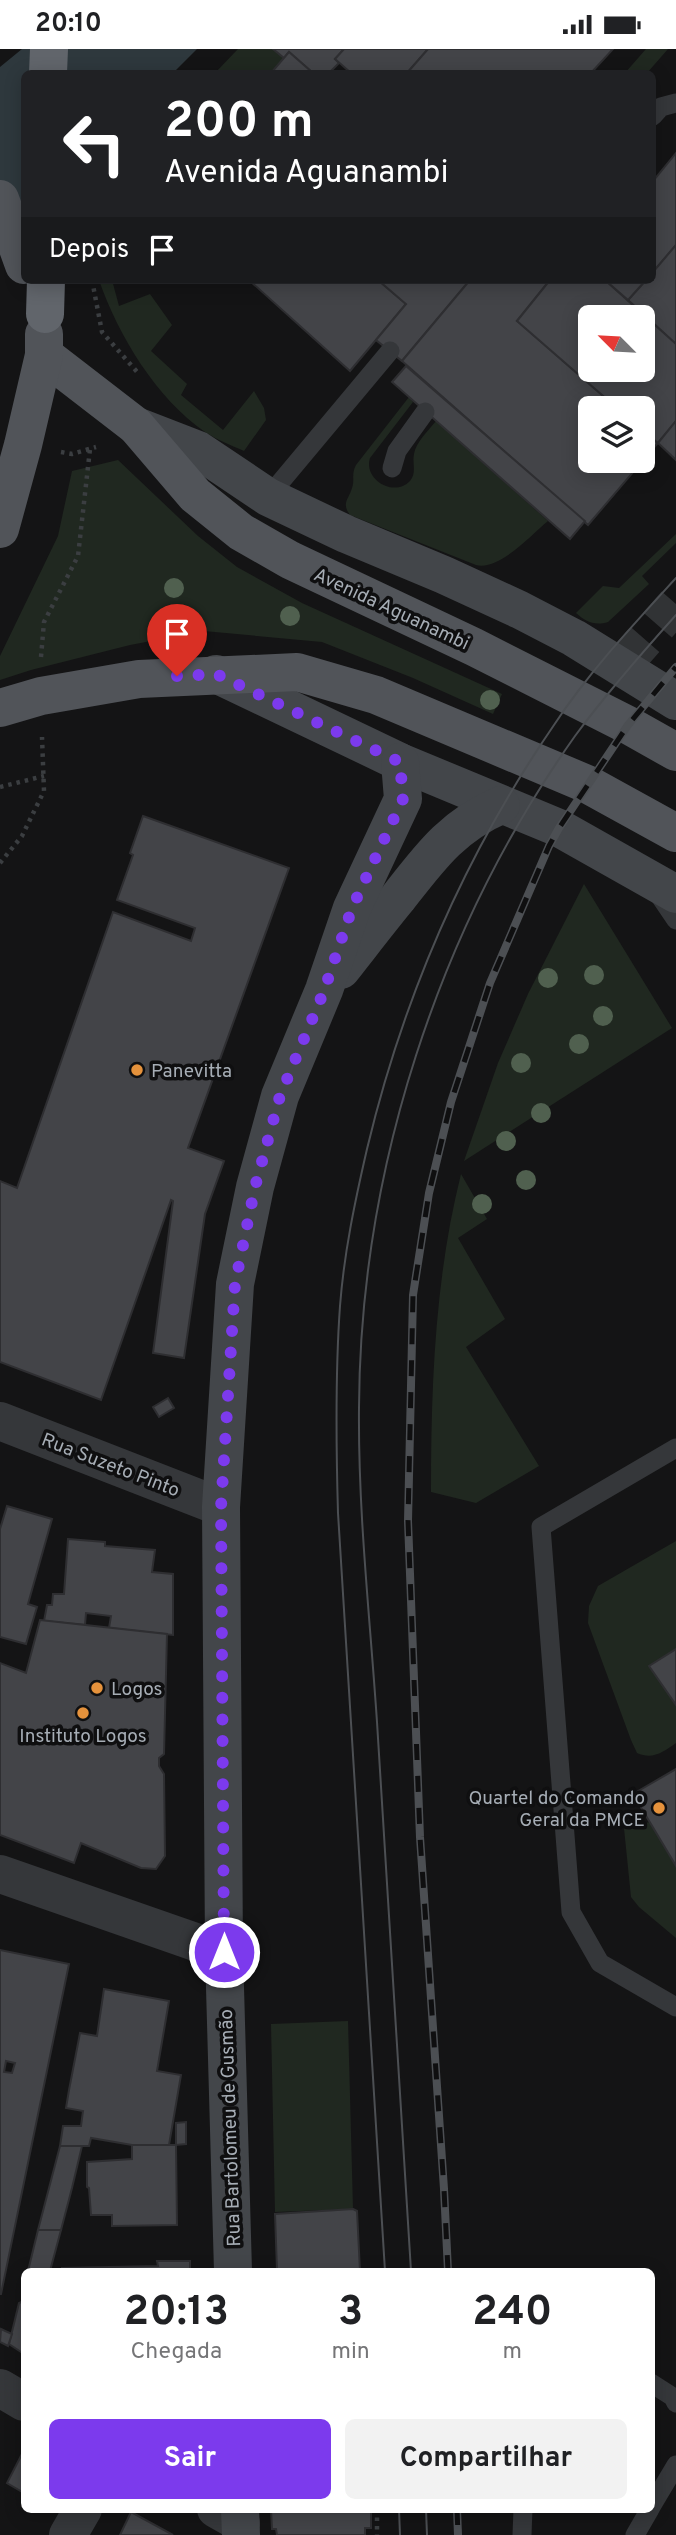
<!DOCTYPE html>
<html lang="pt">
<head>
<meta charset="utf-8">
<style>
	body { margin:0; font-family:Overpass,sans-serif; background:#f2f2f2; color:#202124; height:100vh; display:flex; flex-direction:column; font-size:26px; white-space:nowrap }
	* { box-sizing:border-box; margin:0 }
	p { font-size:23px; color:#757577 }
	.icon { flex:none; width:38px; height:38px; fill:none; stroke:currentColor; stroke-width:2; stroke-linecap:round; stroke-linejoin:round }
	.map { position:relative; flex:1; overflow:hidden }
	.panel { position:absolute; left:21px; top:2219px; width:634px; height:245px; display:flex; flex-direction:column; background:#fff; border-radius:10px; box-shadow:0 4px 18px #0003 }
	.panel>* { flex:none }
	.top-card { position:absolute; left:21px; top:21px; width:635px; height:214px; border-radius:10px; box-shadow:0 4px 18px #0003; background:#202124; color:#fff; overflow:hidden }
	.needle { width:46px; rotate:294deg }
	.controls { position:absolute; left:578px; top:256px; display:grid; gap:14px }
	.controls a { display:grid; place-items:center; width:77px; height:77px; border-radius:10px; background:#fff; box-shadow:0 4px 18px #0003; font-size:35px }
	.pin { position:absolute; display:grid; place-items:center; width:60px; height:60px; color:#fff; margin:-72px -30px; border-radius:50% 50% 50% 0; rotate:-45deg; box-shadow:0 0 7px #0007 }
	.pin .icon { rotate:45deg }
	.me { position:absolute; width:77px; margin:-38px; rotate:0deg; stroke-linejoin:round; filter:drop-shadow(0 0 5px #0008) }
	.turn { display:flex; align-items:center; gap:24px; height:147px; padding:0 28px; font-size:32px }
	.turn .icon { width:91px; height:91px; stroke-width:2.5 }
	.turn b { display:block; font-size:49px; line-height:60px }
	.then { display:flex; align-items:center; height:66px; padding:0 28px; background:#0003; gap:14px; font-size:26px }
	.eta { display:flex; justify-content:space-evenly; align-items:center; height:119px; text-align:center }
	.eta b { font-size:42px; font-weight:700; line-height:49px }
	.primary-button { display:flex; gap:14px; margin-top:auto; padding:14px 28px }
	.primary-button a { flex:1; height:80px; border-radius:10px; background:#7c3aed; color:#fff; font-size:28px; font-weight:700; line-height:80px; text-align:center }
	.primary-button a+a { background:#f2f2f2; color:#202124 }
	.status { display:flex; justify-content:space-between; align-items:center; height:49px; padding:0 35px; background:#fff; direction:ltr }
	.status svg { height:19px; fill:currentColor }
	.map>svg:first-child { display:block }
</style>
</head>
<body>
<div class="status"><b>20:10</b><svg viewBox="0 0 49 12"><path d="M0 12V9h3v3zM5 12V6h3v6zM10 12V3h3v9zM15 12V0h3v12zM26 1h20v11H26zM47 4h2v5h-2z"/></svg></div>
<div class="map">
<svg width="676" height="2486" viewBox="0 0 676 2486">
	<rect width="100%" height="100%" fill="#141415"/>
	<g fill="#202820">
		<polygon points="238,0 273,0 284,9 271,24 215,24"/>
		<polygon points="646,0 668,0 647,24 625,24"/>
		<path d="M99 231H112L119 257 150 245 172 276 151 302 187 335 181 346 223 381 254 342 264 359 266 371 244 402C231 396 217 391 205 383 156 349 118 286 99 231Z"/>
		<path d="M409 348 413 353 370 409C363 430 394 449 410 432 417 424 412 414 414 405 416 393 428 382 436 372L548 472C531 486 499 522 476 516L350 466C341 454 349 450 352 439 355 431 351 425 356 416Z"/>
		<polygon points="118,411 198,487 237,518 302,554 502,645 493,665 413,629 322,593 204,582 130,596 31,621 0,631 0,607 58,487 72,422"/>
		<path d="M676 485V494L642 527 649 535 608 573C595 577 586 573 576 564L603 537 619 539Z"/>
		<polygon points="584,835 672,979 464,1112 498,1014 528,945"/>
		<path d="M461 1125 487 1170 458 1189 505 1270 466 1298 539 1417 476 1454 431 1443C431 1335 435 1229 461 1125Z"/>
		<path d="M676 1492V1600L650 1617 676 1656V1694C663 1703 653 1711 637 1704L631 1691 588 1574 589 1557 598 1537Z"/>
		<polygon points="650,1773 676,1817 676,1889 639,1858 631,1848 624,1779"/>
		<polygon points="348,1972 353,2160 275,2163 271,1975"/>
	</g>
	<polygon fill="#2e383d" points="22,0 197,0 173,24 24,24 24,180 0,204 0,18"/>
	<g fill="#434448" stroke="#2e2e31" stroke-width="2" fill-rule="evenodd">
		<polygon points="273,0 344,0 335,10 339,14 329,24 313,24 289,3 284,9"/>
		<polygon points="344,0 428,0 407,24 351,24 335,10"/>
		<polygon points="428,0 613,0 591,24 407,24"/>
		<polygon points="289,3 313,24 271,24"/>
		<polygon points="676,104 676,196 653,223 653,132"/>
		<polygon points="676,196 676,295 628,251 646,231 653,231 653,223"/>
		<polygon points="249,231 378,231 406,255 350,322"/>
		<polygon points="378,231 470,231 402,312 376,291 406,255"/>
		<polygon points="470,231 550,231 517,272 617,359 590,359 590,411 642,411 642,381 658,394 588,476 402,312"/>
		<path d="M550 231H605L676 295V372L658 394 642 381V359H617L517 272ZM590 268H642V320H590Z"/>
		<polygon points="605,231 646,231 628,251"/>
		<polygon points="406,317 585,472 570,490 392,333"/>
		<polygon points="676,372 676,411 658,394"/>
		<polygon points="143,767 289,819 188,1099 224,1112 205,1165 184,1309 153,1304 173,1152 171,1151 101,1351 0,1313 0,1132 17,1139 113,863 191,892 195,879 117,851 133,806 130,804"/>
		<polygon points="168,1349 174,1359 159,1368 153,1358"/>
		<polygon points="7,1457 52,1470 28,1555 37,1558 26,1595 0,1588 0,1480"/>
		<polygon points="68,1490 105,1493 105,1497 155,1501 152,1523 173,1525 173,1586 109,1579 111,1567 86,1564 85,1576 44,1572 47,1556 52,1556 53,1545 64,1545"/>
		<polygon points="40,1571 167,1585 164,1705 159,1709 159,1717 164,1725 165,1807 156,1820 141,1819 81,1794 74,1814 0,1786 0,1614 26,1624"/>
		<polygon points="676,1600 676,1656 649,1617"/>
		<polygon points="676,1720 676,1817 633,1745"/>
		<path d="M0 1901 69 1915 1 2245H0ZM6 2012 15 2014 12 2024 4 2023Z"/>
		<polygon points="104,1940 169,1952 157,2022 181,2026 169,2096 132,2096 91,2089 89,2097 60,2097 63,2077 81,2077 83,2062 66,2059 69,2041 80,1984 97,1987"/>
		<polygon points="186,2073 186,2095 176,2096 176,2074"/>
		<polygon points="132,2096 176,2096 177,2176 112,2177 112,2166 91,2166 89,2139 87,2138 87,2113 132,2110"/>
		<polygon points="60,2097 82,2097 72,2139 61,2181 38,2181"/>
		<polygon points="353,2160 357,2162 360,2222 272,2222 277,2221 275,2165"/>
		<polygon points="38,2181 61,2181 50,2222 28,2222"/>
		<polygon points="157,2212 190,2212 190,2222 62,2222 62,2219 158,2217"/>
		<polygon points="24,2252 24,2305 9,2295 19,2254"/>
		<polygon points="1,2280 12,2285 8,2297 0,2293"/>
		<polygon points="24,2401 24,2444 7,2434"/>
		<polygon points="271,2460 371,2460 371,2479 365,2479 365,2486 277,2486 276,2480 272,2480"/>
		<polygon points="131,2463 173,2486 120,2486"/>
	</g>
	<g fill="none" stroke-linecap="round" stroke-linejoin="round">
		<polyline stroke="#313335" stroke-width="38" stroke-dasharray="38 19" stroke-linecap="butt" points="620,619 676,555"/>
		<g stroke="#3b3e41" stroke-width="4.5" stroke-dasharray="3.5 5" stroke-linecap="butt">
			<polyline points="92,231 102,283 138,324"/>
			<polyline points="61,403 72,405 96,398"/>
			<polyline points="41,608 44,573 78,507 90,400"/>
			<polyline points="0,738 44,727"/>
			<polyline points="0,814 22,787 44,742 42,688"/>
			<polyline points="377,2460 377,2486"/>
		</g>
		<g stroke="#35373a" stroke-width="19">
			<polyline points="653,67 661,58 676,54"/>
			<polyline points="392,419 397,402 425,363"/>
			<polyline points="268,448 390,302"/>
			<polyline points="657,843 676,871"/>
			<polyline points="676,1399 541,1478 571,1863 600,1914 676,1958"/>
			<polyline points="651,2334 673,2348 676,2354"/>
			<polyline points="651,2458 676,2416"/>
			<polyline points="522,2486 523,2460"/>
			<polyline points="635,2486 650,2460"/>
		</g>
		<g stroke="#35373a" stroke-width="38">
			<polyline points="0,1372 221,1458"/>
			<polyline points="0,1825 224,1903"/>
			<polyline points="0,2339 24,2353"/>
			<polyline points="216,2460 241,2474"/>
			<polyline points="68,2486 83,2460"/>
		</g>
		<g stroke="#43464a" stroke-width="38">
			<polyline points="136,377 198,401 268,448 346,485 444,526 520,561 574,589 676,652"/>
			<polyline points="216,625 400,713 559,779 676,845"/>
			<path d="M341 921C360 897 379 872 398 849 430 808 452 777 501 756"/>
			<polyline points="233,2222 224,1903 221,1458 235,1235 255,1138 280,1047 324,941 352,859 403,750 400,713"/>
			<polyline points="240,2460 241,2486"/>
		</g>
		<g stroke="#515459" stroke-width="38">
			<polyline points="0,150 24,216"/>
			<polyline points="44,306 136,377 195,446 241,483 290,511 474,598 628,676 676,703"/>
			<polyline points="0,480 23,396 44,306 44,285"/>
			<polyline points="0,659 41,647 139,630 297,623 376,646 587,735 676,784"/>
		</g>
		<g stroke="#61656b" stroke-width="38">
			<polyline points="48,24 49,0"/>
			<polyline points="45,265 46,231"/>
		</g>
		<g stroke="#4c4f53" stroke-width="2">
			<path d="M385 2222 338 1464C336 1395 335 1326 340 1257 344 1204 355 1152 367 1100 403 949 466 804 554 676 589 623 633 576 676 529"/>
			<path d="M411 2222C399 2039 388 1856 377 1673 370 1568 358 1464 359 1359 360 1122 438 880 575 687 606 645 641 605 676 566"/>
			<polyline points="399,2460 400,2486"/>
			<polyline points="426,2460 427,2486"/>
		</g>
		<g stroke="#4c4f53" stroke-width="8">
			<g id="rail">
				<polyline points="448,2222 444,2140 420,1788 408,1472 413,1246 429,1144 451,1053 490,934 549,797 559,779 628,676 676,618"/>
				<polyline points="457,2460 458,2486"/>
			</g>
		</g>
		<use href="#rail" stroke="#0f0f10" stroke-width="5" stroke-dasharray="16" stroke-linecap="butt"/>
	</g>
	<g fill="#50604f">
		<circle cx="174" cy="539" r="10"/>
		<circle cx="290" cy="567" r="10"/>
		<circle cx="490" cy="651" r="10"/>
		<circle cx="594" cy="926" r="10"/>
		<circle cx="548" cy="929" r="10"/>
		<circle cx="603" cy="967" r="10"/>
		<circle cx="579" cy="995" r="10"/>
		<circle cx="521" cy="1014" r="10"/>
		<circle cx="541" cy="1064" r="10"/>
		<circle cx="506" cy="1092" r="10"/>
		<circle cx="526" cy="1131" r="10"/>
		<circle cx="482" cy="1155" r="10"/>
	</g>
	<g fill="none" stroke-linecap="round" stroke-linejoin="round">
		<polyline stroke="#7c3aed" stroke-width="12" stroke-dasharray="0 21.6" points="177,627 216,625 400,713 403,750 352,859 324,942 280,1047 255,1138 235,1235 221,1458 224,1903"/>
	</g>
	<g fill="#e5923c" stroke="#0f0f10" stroke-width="2.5">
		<circle cx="137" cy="1021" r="7"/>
		<circle cx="97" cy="1639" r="7"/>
		<circle cx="83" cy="1664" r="7"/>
		<circle cx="659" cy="1759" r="7"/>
	</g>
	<g text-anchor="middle" stroke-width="7" stroke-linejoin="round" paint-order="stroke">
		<g font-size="19" fill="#a6adb5" stroke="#0f0f10">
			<text transform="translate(392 559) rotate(25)" y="7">Avenida Aguanambi</text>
			<text transform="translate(111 1415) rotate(21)" y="7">Rua Suzeto Pinto</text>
			<text transform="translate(229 2079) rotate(-92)" y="7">Rua Bartolomeu de Gusmão</text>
		</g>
		<g font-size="19" fill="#a6adb5" stroke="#0f0f10" text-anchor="start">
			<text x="151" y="1028">Panevitta</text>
			<text x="111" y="1646">Logos</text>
			<text x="83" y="1693" text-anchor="middle">Instituto Logos</text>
			<text x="645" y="1755" text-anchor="end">Quartel do Comando<tspan x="645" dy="22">Geral da PMCE</tspan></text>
		</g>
	</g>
</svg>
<div class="controls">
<a><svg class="needle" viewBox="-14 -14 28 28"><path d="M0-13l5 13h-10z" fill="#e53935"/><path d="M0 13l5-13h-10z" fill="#757577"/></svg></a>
<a><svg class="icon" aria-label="layers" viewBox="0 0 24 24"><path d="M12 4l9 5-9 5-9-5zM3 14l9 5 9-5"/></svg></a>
</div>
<div class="pin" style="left:177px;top:627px;background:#d93025"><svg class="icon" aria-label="arrive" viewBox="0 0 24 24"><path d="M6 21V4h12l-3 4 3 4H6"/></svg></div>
<svg class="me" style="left:224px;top:1903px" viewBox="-20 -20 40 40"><circle r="17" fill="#7c3aed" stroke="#fff" stroke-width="3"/><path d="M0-11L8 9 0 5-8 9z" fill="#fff"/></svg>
<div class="top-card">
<div class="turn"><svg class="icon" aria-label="left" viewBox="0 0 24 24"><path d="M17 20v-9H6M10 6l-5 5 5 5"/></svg><div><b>200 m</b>Avenida Aguanambi</div></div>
<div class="then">Depois<svg class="icon" aria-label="arrive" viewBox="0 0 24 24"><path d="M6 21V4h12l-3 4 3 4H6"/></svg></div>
</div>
<section class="panel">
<div class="eta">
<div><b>20:13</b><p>Chegada</p></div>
<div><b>3</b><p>min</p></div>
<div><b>240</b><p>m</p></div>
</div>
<div class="primary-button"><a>Sair</a><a>Compartilhar</a></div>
</section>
</div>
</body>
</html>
